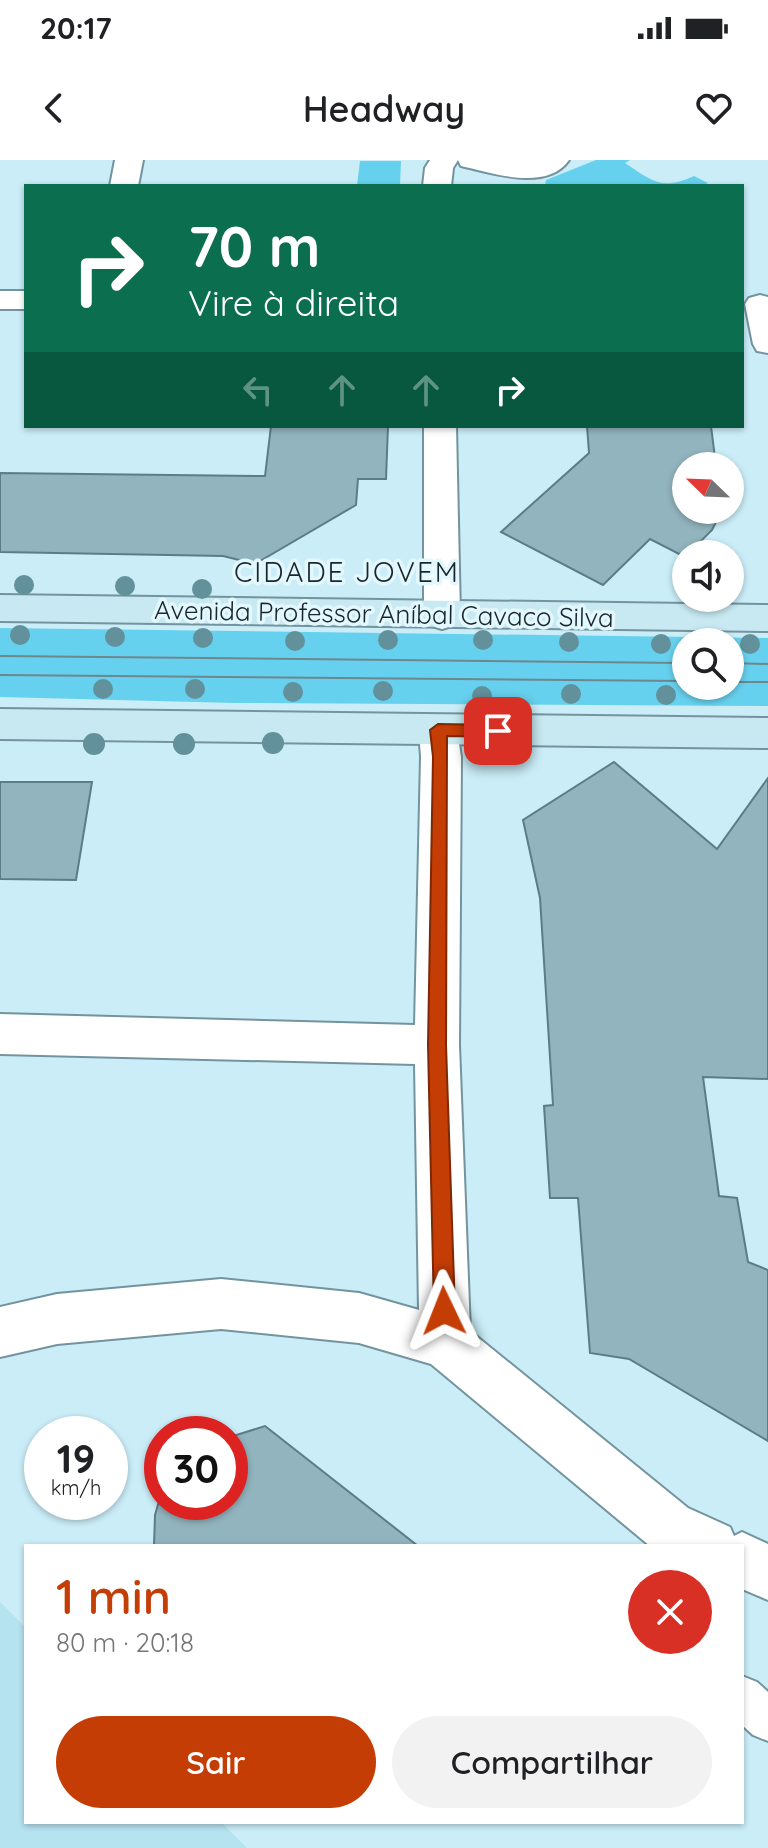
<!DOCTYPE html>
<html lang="pt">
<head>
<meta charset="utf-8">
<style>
	body { margin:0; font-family:Quicksand,sans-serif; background:#f2f2f2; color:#202124; height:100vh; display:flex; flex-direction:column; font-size:30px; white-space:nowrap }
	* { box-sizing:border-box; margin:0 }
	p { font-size:26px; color:#757577 }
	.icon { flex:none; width:44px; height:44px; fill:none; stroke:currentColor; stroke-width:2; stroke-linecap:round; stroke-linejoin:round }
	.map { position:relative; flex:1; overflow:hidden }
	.details { position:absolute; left:24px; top:1384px; width:720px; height:280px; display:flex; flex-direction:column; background:#fff; border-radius:0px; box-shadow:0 2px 6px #0004 }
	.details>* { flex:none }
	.hud { position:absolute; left:24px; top:24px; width:720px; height:244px; border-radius:0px; box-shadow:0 2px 6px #0004; background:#0b6e4f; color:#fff; overflow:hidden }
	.needle { width:52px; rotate:293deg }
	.controls { position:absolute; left:672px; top:292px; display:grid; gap:16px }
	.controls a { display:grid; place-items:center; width:72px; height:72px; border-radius:50%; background:#fff; box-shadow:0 2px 6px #0004; font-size:40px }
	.speed { position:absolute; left:24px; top:1256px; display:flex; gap:16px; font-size:40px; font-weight:700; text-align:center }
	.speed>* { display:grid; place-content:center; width:104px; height:104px; border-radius:50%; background:#fff; box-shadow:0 2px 6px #0004; line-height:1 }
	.speed small { font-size:20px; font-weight:400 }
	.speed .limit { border:12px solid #d22; background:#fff; color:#111 }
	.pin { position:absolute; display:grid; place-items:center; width:68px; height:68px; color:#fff; margin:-34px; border-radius:16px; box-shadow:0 4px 12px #0006 }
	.me { position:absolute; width:88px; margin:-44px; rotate:358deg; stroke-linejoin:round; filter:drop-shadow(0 0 6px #0008) }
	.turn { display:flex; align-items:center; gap:28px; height:168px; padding:0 32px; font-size:36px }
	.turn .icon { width:104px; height:104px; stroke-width:2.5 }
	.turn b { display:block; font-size:56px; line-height:68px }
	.lanes { display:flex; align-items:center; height:76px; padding:0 32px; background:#0003; justify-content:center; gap:40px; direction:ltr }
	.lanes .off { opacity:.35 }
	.round { display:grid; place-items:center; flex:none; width:84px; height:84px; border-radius:42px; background:#f2f2f2 }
	.headline { display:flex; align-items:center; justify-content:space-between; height:136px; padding:0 32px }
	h1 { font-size:48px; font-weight:600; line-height:60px; color:#c43d04 }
	.action { display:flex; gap:16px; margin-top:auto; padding:16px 32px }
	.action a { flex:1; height:92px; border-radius:48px; background:#c43d04; color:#fff; font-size:32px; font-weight:600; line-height:92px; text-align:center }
	.action a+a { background:#f2f2f2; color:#202124 }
	.status { display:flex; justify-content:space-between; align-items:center; height:56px; padding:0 40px; background:#fff; direction:ltr }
	.status svg { height:22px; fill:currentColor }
	header { display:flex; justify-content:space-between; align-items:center; height:104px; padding:0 32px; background:#fff; font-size:36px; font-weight:600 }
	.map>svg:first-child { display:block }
</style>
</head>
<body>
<div class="status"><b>20:17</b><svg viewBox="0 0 49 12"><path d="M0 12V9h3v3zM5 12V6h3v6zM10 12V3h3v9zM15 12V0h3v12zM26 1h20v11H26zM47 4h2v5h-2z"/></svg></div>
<header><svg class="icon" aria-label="back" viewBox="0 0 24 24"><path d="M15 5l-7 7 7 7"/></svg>Headway<svg class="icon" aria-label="heart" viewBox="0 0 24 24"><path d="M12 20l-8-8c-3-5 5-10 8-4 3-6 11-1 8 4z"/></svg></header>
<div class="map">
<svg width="768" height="1688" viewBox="0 0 768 1688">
	<rect width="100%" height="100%" fill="#caedf7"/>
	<polygon fill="#b6e3f0" points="0,1442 26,1468 26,1662 221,1662 247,1688 0,1688"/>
	<g fill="#66d1ee" fill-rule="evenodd">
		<path d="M596 0H630L625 3C652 21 662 31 694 16L708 23 701 26H545L546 20Z"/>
		<polygon points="360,1 401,1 400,26 357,26"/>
		<path d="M0 468 768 478V546L235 543 0 537ZM686 482H730V526H686Z"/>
	</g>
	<g fill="#92b4be" stroke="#5c7c86" stroke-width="2">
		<polygon points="271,266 388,266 386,319 358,319 356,345 255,404 223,396 0,392 0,313 265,316"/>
		<polygon points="587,266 711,266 716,306 686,306 686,350 722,350 712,370 685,397 650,379 603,425 501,372 589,293"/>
		<polygon points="614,602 717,689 768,618 768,919 703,917 719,1036 737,1038 748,1102 768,1110 768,1281 629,1199 590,1193 578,1038 550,1038 544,946 553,945 540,738 523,660"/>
		<polygon points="0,622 92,622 76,720 0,719"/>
		<polygon points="265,1266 418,1386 154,1386 155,1355 162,1331 162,1342 230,1342 230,1277"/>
	</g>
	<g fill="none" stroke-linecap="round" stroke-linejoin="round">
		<g stroke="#73949e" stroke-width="4">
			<polygon id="lane" points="742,1516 757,1522 768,1532 768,1581 753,1575 742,1565"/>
		</g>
		<g stroke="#73949e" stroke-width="4">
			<g id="street">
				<polygon points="115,0 143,0 138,26 110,26"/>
				<path d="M430 0H569C547 32 492 13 461 6L458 0 453 8 451 26H423L425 8Z"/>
				<rect x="0" y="131" width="26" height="18"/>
				<polygon points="760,135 768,137 768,193 757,191 753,184 745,144 749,138"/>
				<polygon points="424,266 456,266 460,456 455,465 442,469 429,465 424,456"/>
				<polygon points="438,555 452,560 457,570 461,597 459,885 470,1171 688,1348 730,1367 734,1376 742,1372 768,1384 768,1440 742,1429 742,1386 650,1386 431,1204 359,1183 221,1169 57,1184 0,1197 0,1147 57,1134 221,1119 359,1133 419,1150 415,904 0,894 0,854 415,865 421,597 419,570 424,560"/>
			</g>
		</g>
		<g stroke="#73949e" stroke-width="4">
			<g id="secondary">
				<polygon points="0,435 768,445 768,471 0,461"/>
				<polygon points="0,549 768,558 768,588 0,579"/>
			</g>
		</g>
		<use href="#lane" fill="#fff" fill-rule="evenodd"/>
		<use href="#street" fill="#fff" fill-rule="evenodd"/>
		<use href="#secondary" fill="#c8e9f1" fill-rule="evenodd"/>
		<g stroke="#6e868d" stroke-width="2">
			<polyline points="0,496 686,503"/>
			<polyline points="730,503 768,504"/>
			<polyline points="0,515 686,521"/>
			<polyline points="730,522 768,522"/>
		</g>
	</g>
	<g fill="#62909b">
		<circle cx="24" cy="425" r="10"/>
		<circle cx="125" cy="426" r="10"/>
		<circle cx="202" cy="429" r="10"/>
		<circle cx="20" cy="475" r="10"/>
		<circle cx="115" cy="477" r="10"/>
		<circle cx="203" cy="478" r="10"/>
		<circle cx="388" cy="480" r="10"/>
		<circle cx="483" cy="480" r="10"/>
		<circle cx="295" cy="481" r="10"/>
		<circle cx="569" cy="482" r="10"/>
		<circle cx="661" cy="484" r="10"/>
		<circle cx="750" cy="484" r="10"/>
		<circle cx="103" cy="529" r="10"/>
		<circle cx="195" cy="529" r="10"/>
		<circle cx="383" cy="531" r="10"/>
		<circle cx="293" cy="532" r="10"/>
		<circle cx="571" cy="534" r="10"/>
		<circle cx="666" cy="535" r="10"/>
		<circle cx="482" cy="536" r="10"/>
		<circle cx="273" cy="583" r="11"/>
		<circle cx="94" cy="584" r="11"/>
		<circle cx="184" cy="584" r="11"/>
	</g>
	<polygon fill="#c43d04" stroke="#7f2803" stroke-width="2" points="438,564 498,565 506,571 498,577 447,576 446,885 455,1151 452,1159 444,1162 437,1159 434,1151 428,885 433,597 430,570"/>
	<g text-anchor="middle" stroke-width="7" stroke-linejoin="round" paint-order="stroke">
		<g font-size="26" fill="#19262a" stroke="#e2f7fe">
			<text transform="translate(384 454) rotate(1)" y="9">Avenida Professor Aníbal Cavaco Silva</text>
		</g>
		<g font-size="28" letter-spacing="2" fill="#19262a" stroke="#e2f7fe">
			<text x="347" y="422">CIDADE JOVEM</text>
		</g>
	</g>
</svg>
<div class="controls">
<a><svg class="needle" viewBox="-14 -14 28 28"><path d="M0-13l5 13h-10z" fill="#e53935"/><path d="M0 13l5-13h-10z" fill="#757577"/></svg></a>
<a><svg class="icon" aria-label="sound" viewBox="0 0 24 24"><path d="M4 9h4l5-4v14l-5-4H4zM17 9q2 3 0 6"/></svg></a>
<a><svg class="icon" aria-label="search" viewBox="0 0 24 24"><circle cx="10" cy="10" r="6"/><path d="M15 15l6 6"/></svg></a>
</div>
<div class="speed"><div>19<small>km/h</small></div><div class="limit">30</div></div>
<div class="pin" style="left:498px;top:571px;background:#d93025"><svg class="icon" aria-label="arrive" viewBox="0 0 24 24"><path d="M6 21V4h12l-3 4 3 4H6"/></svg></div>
<svg class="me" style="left:444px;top:1151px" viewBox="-20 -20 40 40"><path d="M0-17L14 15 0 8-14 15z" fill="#c43d04" stroke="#fff" stroke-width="4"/></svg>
<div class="hud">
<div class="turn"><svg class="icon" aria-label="right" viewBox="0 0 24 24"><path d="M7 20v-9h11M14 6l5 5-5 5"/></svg><div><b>70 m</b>Vire à direita</div></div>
<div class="lanes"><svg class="icon off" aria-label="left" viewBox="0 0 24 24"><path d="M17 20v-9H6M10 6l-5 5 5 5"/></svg><svg class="icon off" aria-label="ahead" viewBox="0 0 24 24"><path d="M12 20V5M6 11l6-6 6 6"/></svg><svg class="icon off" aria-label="ahead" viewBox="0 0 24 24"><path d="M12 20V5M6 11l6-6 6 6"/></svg><svg class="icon" aria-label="right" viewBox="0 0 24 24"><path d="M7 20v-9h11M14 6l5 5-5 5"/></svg></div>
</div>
<section class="details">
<div class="headline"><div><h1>1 min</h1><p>80 m · 20:18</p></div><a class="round" style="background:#d93025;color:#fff"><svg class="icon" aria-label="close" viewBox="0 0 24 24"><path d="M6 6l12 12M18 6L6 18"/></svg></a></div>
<div class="action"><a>Sair</a><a>Compartilhar</a></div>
</section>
</div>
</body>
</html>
